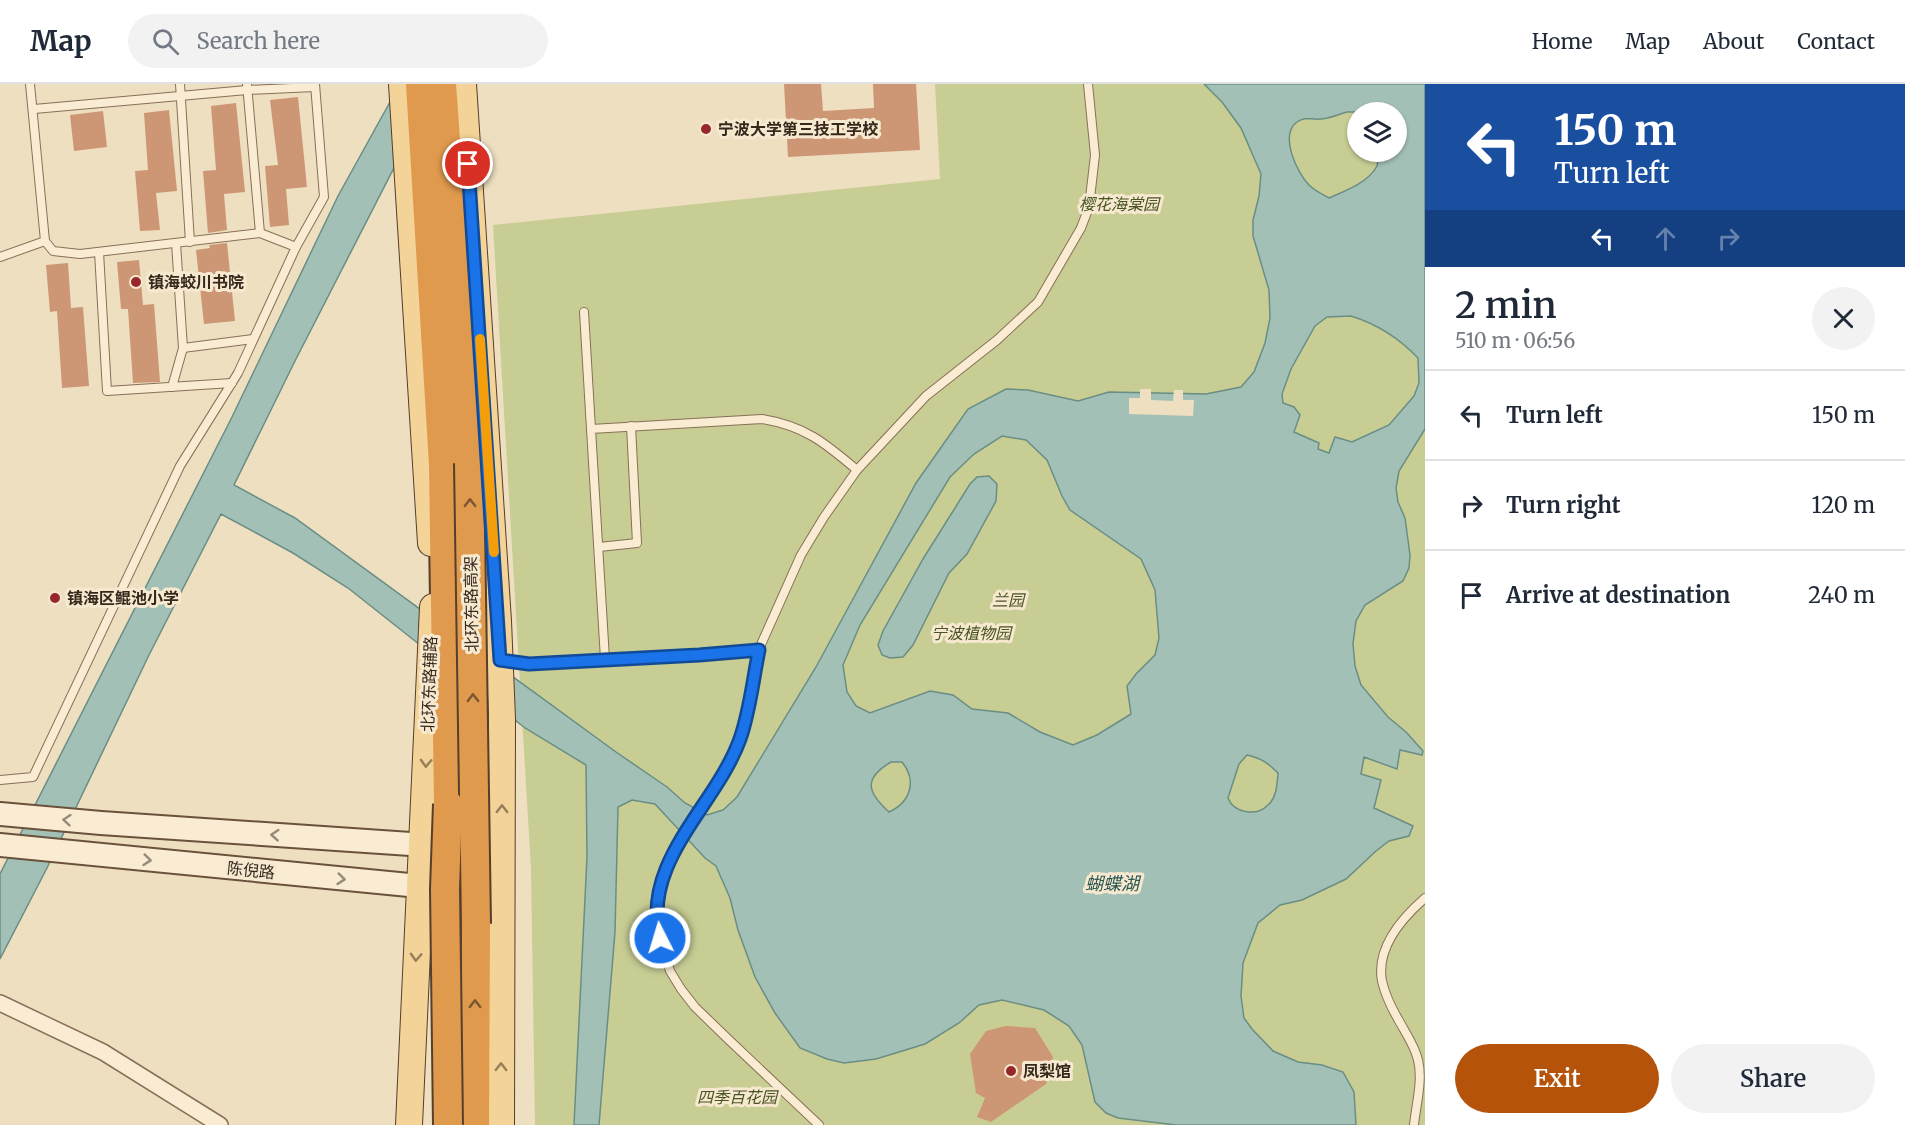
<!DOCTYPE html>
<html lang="en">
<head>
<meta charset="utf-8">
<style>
	body { margin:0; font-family:Merriweather,"Noto Sans SC",serif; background:#f2f2f3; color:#1f2937; height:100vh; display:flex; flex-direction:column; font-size:22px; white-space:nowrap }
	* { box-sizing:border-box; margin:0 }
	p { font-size:20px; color:#747a83 }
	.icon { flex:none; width:33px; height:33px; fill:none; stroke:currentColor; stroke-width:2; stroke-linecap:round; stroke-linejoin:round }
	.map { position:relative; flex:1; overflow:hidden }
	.side { display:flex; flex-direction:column; background:#fff; width:480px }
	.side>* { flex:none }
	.top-card { background:#1a4fa0; color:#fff; overflow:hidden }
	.controls { position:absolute; left:1347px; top:18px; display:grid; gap:12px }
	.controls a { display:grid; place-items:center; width:60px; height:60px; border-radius:50%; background:#fff; box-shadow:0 2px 4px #0004; font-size:30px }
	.pin { position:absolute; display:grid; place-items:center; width:51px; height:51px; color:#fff; margin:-26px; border:3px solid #fff; border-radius:50%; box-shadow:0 2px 6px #0007 }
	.me { position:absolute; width:66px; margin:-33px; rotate:355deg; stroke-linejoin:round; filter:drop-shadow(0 0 4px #0008) }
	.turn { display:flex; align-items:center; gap:21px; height:126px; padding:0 30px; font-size:27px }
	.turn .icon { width:78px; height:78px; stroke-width:2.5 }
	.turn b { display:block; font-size:42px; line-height:51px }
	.lanes { display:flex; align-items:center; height:57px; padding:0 30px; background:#0003; justify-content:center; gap:30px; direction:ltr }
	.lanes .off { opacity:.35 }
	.round { display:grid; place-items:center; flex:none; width:63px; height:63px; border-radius:32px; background:#f2f2f3 }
	.overview { display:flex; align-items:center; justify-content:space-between; height:102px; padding:0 30px }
	h1 { font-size:36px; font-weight:600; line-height:45px }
	.primary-button { display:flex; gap:12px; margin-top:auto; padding:12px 30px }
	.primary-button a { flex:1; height:69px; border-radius:36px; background:#b45309; color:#fff; font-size:24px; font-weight:600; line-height:69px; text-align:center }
	.primary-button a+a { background:#f2f2f3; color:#1f2937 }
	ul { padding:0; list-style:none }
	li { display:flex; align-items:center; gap:18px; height:90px; padding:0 30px; border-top:2px solid #e0e1e3 }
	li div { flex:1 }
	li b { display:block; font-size:22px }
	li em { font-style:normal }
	header { display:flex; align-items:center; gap:36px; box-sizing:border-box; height:84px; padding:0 30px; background:#fff; border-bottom:2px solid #e0e1e3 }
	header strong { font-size:28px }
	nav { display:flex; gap:33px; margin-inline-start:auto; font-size:21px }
	.search { width:420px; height:54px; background:#f2f2f3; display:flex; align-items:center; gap:15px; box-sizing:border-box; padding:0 21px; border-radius:33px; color:#747a83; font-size:22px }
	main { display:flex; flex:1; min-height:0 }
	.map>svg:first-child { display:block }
</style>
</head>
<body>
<header>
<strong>Map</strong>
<div class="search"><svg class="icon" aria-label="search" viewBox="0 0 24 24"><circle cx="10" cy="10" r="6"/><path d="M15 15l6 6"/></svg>Search here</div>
<nav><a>Home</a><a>Map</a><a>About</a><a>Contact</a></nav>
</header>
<main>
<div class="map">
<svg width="1425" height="1041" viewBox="0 0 1425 1041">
	<rect width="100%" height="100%" fill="#eedfc0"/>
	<path fill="#c8cd94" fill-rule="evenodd" d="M935 0H1425V1041H535L531 785 493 141 940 95ZM1358 28H1396V68H1358Z"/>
	<g fill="#a3c0b7" stroke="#6a8e84" stroke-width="1.5" fill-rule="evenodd">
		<path d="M400 0H437L296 275 234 401 295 434 616 668 667 703 685 719 707 731 723 726 737 713 816 583 916 399 968 325 1006 305 1028 306 1078 317 1109 308 1206 310 1241 303 1254 288 1265 259 1270 234 1269 206 1253 152V136L1259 112 1261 90 1241 44 1222 18 1204 0H1425V345L1399 387 1396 404 1398 418 1405 434 1410 471 1409 484 1403 497 1365 521 1356 537 1353 560 1355 582 1361 601 1388 633 1406 648 1423 667 1422 671 1400 666 1397 685 1364 673 1361 690 1381 696 1374 724 1413 742 1409 752 1389 757 1376 767 1346 795 1302 816 1280 821 1258 839 1243 879 1241 912 1244 934 1252 945 1273 967 1298 978 1322 981 1343 988 1354 1008 1356 1041H1176L1118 1034 1106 1029 1095 1018 1082 961 1069 942 1044 926 1002 916 979 921 959 939 925 960 876 975 844 979 827 975 800 964 775 929 755 893 738 846 730 814 716 782 705 774 655 720 632 716 618 723 615 848 599 1041H574L587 773 586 681 525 644 348 504 293 469 221 430 149 571 47 784 0 875V790L232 333 338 112ZM1347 28H1396V68H1379C1378 72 1378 78 1377 82 1368 99 1345 107 1329 114 1322 110 1315 107 1309 101 1297 89 1279 51 1297 38 1306 32 1310 36 1320 35 1329 35 1339 30 1347 28ZM1351 232C1377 240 1399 254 1418 274L1419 299 1414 312 1389 341 1352 358 1335 353 1329 369 1318 365 1319 359 1294 348 1300 331 1294 323 1283 319 1282 310 1291 285 1315 242 1327 233ZM1002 352 1026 356 1047 376 1062 412 1070 426 1141 475 1155 506 1159 554 1155 571 1136 590 1127 602 1131 630 1097 651 1073 661 1040 648 1008 629 972 625 953 611 930 607 870 629 856 622 847 608 843 581 860 541 950 393 974 370ZM1247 671C1261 674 1268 679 1278 689 1277 700 1277 713 1268 721 1256 733 1234 729 1228 714L1239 680ZM891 678H902C917 696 911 718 889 728 868 709 862 695 891 678Z"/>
		<polygon points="989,392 997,400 996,417 967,470 949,489 913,561 903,573 890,574 882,571 878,561 883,547 923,475 970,400 977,393"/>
	</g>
	<polygon fill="#eedfc0" points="1140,305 1151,305 1151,316 1173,317 1174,306 1183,306 1183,316 1194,316 1193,332 1129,330 1129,314 1140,314"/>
	<g fill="#cd9675">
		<polygon points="784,0 821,0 823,27 874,24 873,0 916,0 920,66 788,73"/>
		<polygon points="298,13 307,103 286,105 289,141 270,143 265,82 278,81 270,16"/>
		<polygon points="236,19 245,108 224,110 227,146 208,149 203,87 216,86 211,22"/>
		<polygon points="169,26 177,107 156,109 160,146 140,147 135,87 148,86 144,29"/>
		<polygon points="103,27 107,63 74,67 70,31"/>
		<polygon points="227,159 235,237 204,240 196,166 210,164 209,161"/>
		<polygon points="139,176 143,221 154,220 160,298 133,299 128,225 121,225 117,178"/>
		<polygon points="68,179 71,224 83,223 89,302 62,304 57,227 50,228 46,181"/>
		<polygon points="1006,942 1035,944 1053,973 1046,1000 991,1038 977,1033 985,1014 976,1009 970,970 986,947"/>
	</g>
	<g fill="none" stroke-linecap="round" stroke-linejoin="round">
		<g stroke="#886f58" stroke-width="10">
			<g id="lane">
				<polyline points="180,0 190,158"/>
				<polyline points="247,0 260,149"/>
				<polyline points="34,25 247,6 315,3"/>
				<polyline points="45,157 53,167 80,170 260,149 296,163"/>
				<polyline points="176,159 183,264 253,255"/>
				<polyline points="99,168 107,307 232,299"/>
				<polyline points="0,173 45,157 30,0"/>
				<polyline points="584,228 591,345"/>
				<polyline points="172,303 183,264"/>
				<polyline points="599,463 637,459 631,342"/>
				<path d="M605 575 591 345 762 335C805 342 825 359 857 386"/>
				<polyline points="504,576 529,580 699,571 759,565"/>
				<polyline points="0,696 33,693 180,382 238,289 296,163 324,113 315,0"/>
				<polyline points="819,1041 729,956 695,923 681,905 670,887 657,840 659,809 666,781 719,699 734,669 740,655 759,565 801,471 824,433 857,386 926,312 997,256 1038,218 1081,144 1089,123 1095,71 1088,0"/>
				<path d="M1414 1041C1416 1021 1423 996 1418 976 1415 962 1405 948 1398 935 1391 923 1385 910 1382 897 1376 864 1402 834 1425 814"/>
			</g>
		</g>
		<g stroke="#886f58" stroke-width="18">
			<polyline id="street" points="0,919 103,968 220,1041"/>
		</g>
		<g stroke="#69513b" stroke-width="26">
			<g id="secondary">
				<polyline points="0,730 101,739 440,762"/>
				<polyline points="0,761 491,809"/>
			</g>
		</g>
		<g stroke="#553e2c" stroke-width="28">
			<g id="primary">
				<polyline points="402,0 431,459"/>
				<polyline points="463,0 498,537 502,635 501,1041"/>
				<polyline points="409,1041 433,523"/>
			</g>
		</g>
		<g stroke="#553e2c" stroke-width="32">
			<g id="highway">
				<polyline points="420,0 443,381 448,720"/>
				<polyline points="442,0 469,379"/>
				<polyline points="475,1041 476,840"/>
			</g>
		</g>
		<use href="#lane" stroke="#f9ecd3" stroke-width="8"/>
		<use href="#street" stroke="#f9ecd3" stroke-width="15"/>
		<use href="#secondary" stroke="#f9ecd3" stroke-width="22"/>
		<use href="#primary" stroke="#f3d397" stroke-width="26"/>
		<use href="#highway" stroke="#e09a4e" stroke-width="28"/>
		<g stroke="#553e2c" stroke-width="32" stroke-linecap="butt">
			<g id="highway-bridge">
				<polyline points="469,379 476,840"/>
				<polyline points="448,1041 445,805 448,720"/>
			</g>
		</g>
		<use href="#highway-bridge" stroke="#e09a4e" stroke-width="28"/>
	</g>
	<defs><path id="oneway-chevron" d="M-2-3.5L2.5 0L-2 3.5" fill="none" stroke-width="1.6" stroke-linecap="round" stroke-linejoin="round" transform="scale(1.5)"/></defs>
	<g stroke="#7b5630">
		<use href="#oneway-chevron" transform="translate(470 419) rotate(-91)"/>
		<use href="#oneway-chevron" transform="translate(473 614) rotate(-91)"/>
		<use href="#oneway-chevron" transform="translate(475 920) rotate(-90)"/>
	</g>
	<g stroke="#957e5a">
		<use href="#oneway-chevron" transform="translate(426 679) rotate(92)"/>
		<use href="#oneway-chevron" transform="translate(502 725) rotate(-90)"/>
		<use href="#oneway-chevron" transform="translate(416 873) rotate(93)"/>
		<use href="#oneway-chevron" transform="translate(501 983) rotate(-90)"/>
	</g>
	<g stroke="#988a78">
		<use href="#oneway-chevron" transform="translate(67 736) rotate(-175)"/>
		<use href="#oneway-chevron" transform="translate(275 751) rotate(-176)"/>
		<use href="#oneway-chevron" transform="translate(147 776) rotate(6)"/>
		<use href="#oneway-chevron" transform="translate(341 795) rotate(6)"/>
	</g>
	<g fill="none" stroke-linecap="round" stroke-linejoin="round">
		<g stroke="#114b97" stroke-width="15">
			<path id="route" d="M468 80 500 576 529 580 699 571 759 566C753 595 750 627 740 655 716 722 641 777 660 854"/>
		</g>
		<use href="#route" stroke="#1a73e8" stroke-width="10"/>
		<polyline stroke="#f59e0b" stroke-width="10" points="480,255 494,468"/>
	</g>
	<g fill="#98272c" stroke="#f6e9d0" stroke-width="2">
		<circle cx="706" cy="45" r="6"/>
		<circle cx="136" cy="198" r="6"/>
		<circle cx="55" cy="514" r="6"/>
		<circle cx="1011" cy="987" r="6"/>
	</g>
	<g text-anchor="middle" stroke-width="6" stroke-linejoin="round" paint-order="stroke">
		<g font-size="16" font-weight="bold" fill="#37281c" stroke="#f6e9d0" text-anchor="start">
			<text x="718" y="51">宁波大学第三技工学校</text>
			<text x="148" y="204">镇海蛟川书院</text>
			<text x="67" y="520">镇海区鲲池小学</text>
			<text x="1023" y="993">凤梨馆</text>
		</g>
		<g font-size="16" font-style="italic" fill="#495423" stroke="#f6e9d0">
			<text x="1119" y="126">樱花海棠园</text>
			<text x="1008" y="522">兰园</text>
			<text x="971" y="555">宁波植物园</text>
			<text x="737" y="1019">四季百花园</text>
		</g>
		<g font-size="16" fill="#37281c" stroke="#f6e9d0">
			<text transform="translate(471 520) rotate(-91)" y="6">北环东路高架</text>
			<text transform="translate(429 600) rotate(-88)" y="6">北环东路辅路</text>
			<text transform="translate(251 786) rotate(6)" y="6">陈倪路</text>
		</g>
		<g font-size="18" font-style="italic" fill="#2b5753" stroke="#f6e9d0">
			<text x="1112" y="806">蝴蝶湖</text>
		</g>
	</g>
</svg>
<div class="controls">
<a><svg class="icon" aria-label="layers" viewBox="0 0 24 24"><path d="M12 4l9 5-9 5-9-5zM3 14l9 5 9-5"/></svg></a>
</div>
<div class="pin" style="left:468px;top:80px;background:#d93025"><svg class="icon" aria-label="arrive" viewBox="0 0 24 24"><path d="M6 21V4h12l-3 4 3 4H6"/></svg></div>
<svg class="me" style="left:660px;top:854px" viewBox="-20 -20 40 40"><circle r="17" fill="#1a73e8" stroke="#fff" stroke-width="3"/><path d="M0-11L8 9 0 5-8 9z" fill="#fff"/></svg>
</div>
<section class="side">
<div class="top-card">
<div class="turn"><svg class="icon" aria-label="left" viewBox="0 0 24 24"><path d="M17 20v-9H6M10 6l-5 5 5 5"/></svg><div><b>150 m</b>Turn left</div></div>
<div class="lanes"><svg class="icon" aria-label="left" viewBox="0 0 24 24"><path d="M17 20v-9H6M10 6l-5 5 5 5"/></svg><svg class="icon off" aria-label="ahead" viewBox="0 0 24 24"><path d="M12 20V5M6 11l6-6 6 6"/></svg><svg class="icon off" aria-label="right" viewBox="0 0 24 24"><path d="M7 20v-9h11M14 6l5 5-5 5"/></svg></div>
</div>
<div class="overview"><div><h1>2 min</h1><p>510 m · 06:56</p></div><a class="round"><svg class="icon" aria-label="close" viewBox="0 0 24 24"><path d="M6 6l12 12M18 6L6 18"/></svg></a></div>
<ul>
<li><svg class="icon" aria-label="left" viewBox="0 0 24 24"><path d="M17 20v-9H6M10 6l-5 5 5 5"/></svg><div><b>Turn left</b></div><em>150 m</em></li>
<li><svg class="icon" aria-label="right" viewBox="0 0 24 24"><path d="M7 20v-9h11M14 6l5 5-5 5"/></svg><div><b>Turn right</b></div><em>120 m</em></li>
<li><svg class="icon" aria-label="arrive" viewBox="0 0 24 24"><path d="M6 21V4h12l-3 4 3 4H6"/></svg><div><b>Arrive at destination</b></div><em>240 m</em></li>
</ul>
<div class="primary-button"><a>Exit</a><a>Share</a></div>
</section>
</main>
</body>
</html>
